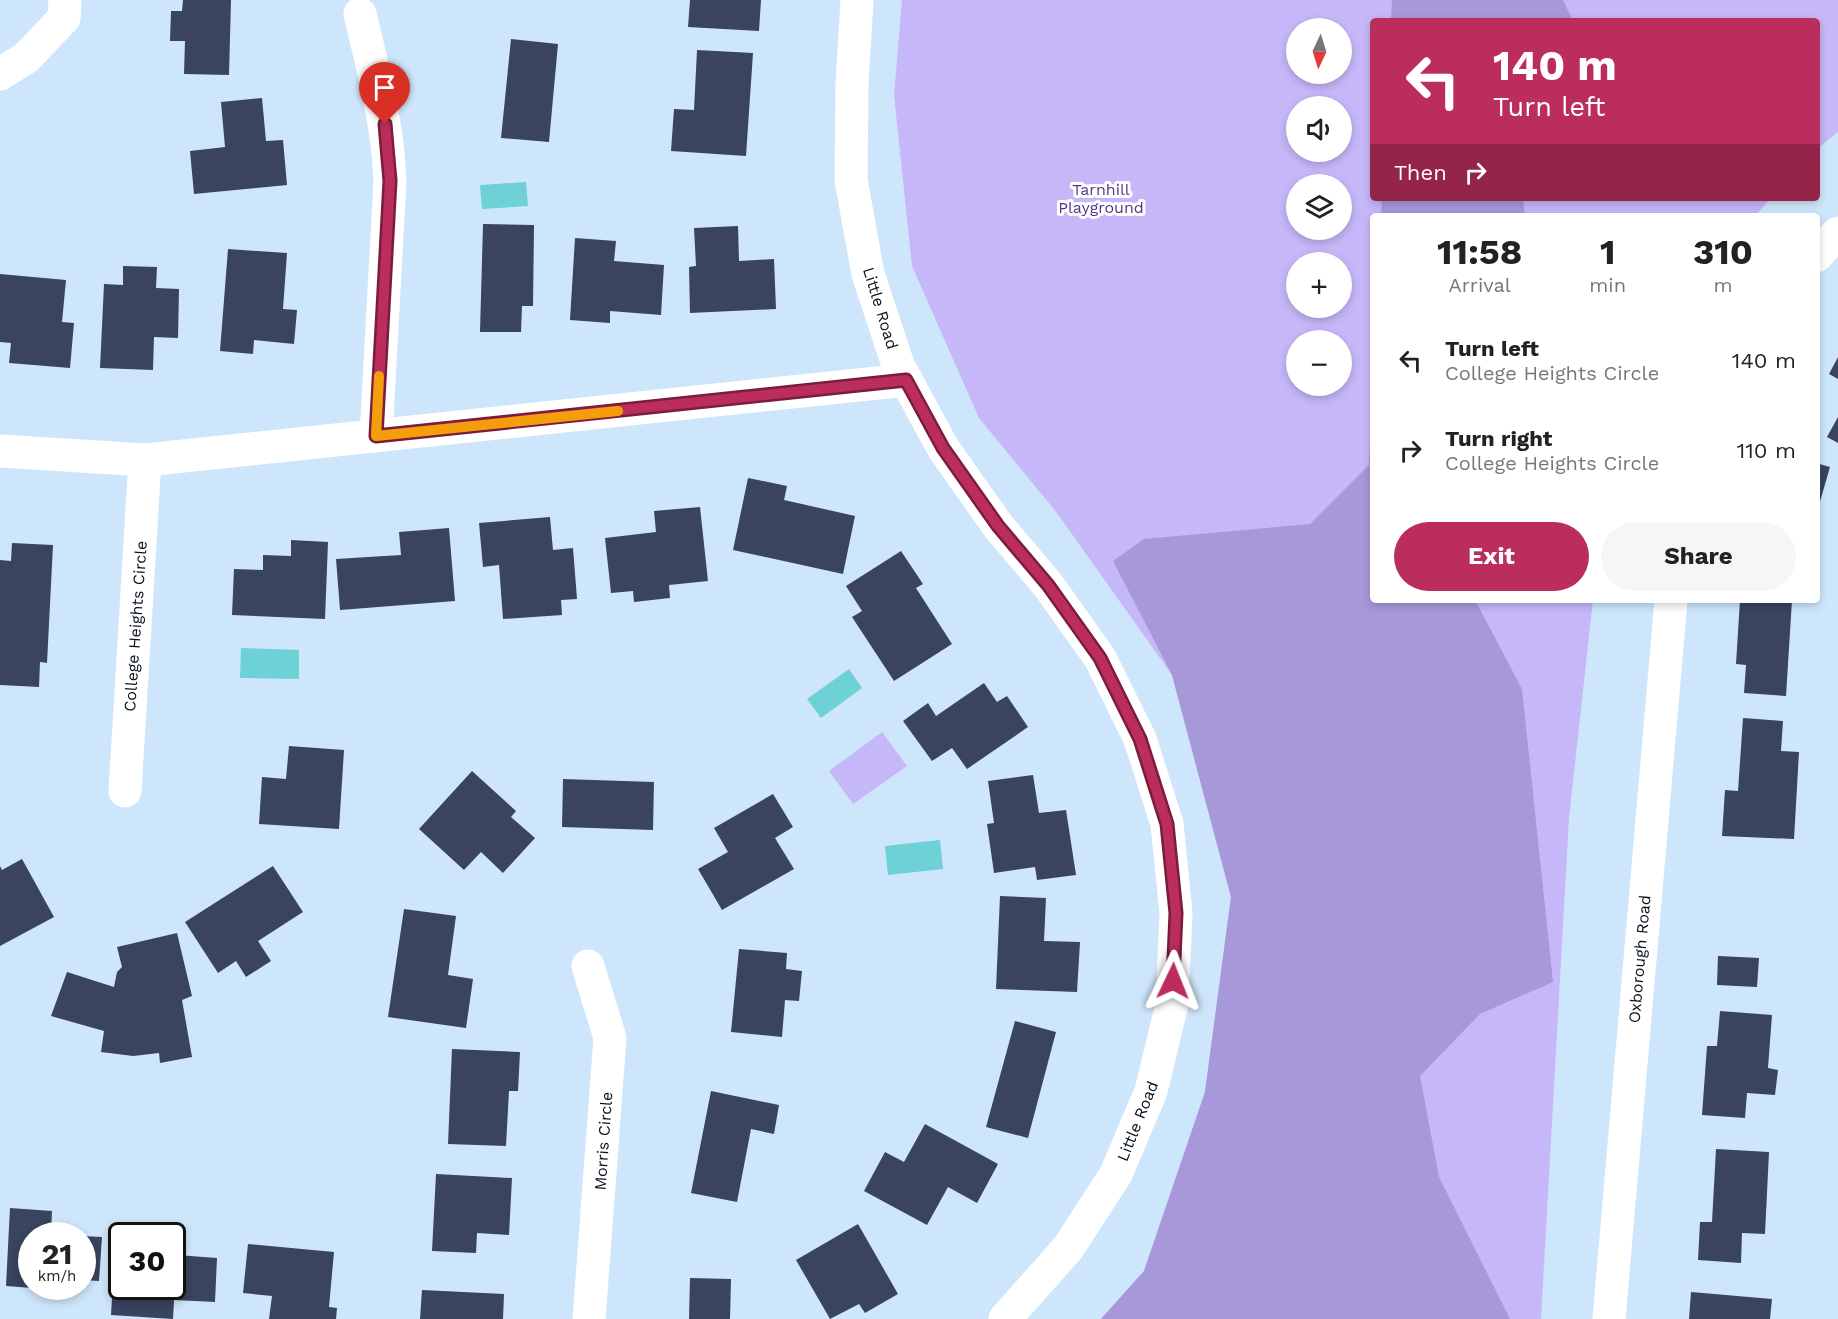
<!DOCTYPE html>
<html lang="en">
<head>
<meta charset="utf-8">
<style>
	body { margin:0; font-family:"Work Sans",sans-serif; background:#f6f6f6; color:#222; height:100vh; display:flex; flex-direction:column; font-size:22px; white-space:nowrap }
	* { box-sizing:border-box; margin:0 }
	p { font-size:20px; color:#767676 }
	.icon { flex:none; width:33px; height:33px; fill:none; stroke:currentColor; stroke-width:2; stroke-linecap:round; stroke-linejoin:round }
	.map { position:relative; flex:1; overflow:hidden }
	.sheet { position:absolute; left:1370px; top:213px; width:450px; height:390px; display:flex; flex-direction:column; background:#fff; border-radius:6px; box-shadow:0 3px 9px #0003 }
	.sheet>* { flex:none }
	.guide { position:absolute; left:1370px; top:18px; width:450px; height:183px; border-radius:6px; box-shadow:0 3px 9px #0003; background:#bb2d5d; color:#fff; overflow:hidden }
	.needle { width:39px; rotate:184deg }
	.controls { position:absolute; left:1286px; top:18px; display:grid; gap:12px }
	.controls a { display:grid; place-items:center; width:66px; height:66px; border-radius:50%; background:#fff; box-shadow:0 3px 9px #0003; font-size:30px }
	.speed { position:absolute; left:18px; top:1222px; display:flex; gap:12px; font-size:30px; font-weight:700; text-align:center }
	.speed>* { display:grid; place-content:center; width:78px; height:78px; border-radius:50%; background:#fff; box-shadow:0 3px 9px #0003; line-height:1 }
	.speed small { font-size:15px; font-weight:400 }
	.speed .limit { border:3px solid #111; border-radius:9px; background:#fff; color:#111 }
	.pin { position:absolute; display:grid; place-items:center; width:51px; height:51px; color:#fff; margin:-62px -26px; border-radius:50% 50% 50% 0; rotate:-45deg; box-shadow:0 0 6px #0007 }
	.pin .icon { rotate:45deg }
	.me { position:absolute; width:66px; margin:-33px; rotate:2deg; stroke-linejoin:round; filter:drop-shadow(0 0 4px #0008) }
	.turn { display:flex; align-items:center; gap:21px; height:126px; padding:0 24px; font-size:27px }
	.turn .icon { width:78px; height:78px; stroke-width:2.5 }
	.turn b { display:block; font-size:42px; line-height:51px }
	.then { display:flex; align-items:center; height:57px; padding:0 24px; background:#0003; gap:12px; font-size:22px }
	.eta { display:flex; justify-content:space-evenly; align-items:center; height:102px; text-align:center }
	.eta b { font-size:36px; font-weight:700; line-height:42px }
	.cta { display:flex; gap:12px; margin-top:auto; padding:12px 24px }
	.cta a { flex:1; height:69px; border-radius:36px; background:#bb2d5d; color:#fff; font-size:24px; font-weight:700; line-height:69px; text-align:center }
	.cta a+a { background:#f6f6f6; color:#222 }
	ul { padding:0; list-style:none }
	li { display:flex; align-items:center; gap:18px; height:90px; padding:0 24px }
	li div { flex:1 }
	li b { display:block; font-size:22px }
	li em { font-style:normal }
	.map>svg:first-child { display:block }
</style>
</head>
<body>
<div class="map">
<svg width="1838" height="1319" viewBox="0 0 1838 1319">
	<rect width="100%" height="100%" fill="#cee6fc"/>
	<g fill="#c6b7f9" fill-rule="evenodd">
		<path d="M902 0H1838V132L1817 149 1816 21H1372V198H1771L1755 216H1372V600H1593L1569 818 1541 1319H1101L1144 1271 1205 1092 1231 897 1172 675 1057 513 979 418 912 266 894 95ZM1296 28H1341V74H1296ZM1296 106H1341V152H1296ZM1296 184H1341V230H1296ZM1296 262H1341V308H1296ZM1296 340H1341V386H1296Z"/>
		<polygon points="882,732 907,766 853,804 829,771"/>
	</g>
	<g fill="#a798d9">
		<polygon points="1392,0 1563,0 1573,21 1391,21"/>
		<polygon points="1382,198 1523,198 1525,216 1381,216"/>
		<polygon points="1372,391 1372,600 1475,600 1522,689 1553,982 1480,1014 1420,1076 1439,1177 1510,1319 1101,1319 1144,1271 1205,1092 1231,897 1172,675 1113,561 1144,539 1310,524 1369,465"/>
	</g>
	<g fill="#6dd1d5">
		<polygon points="526,182 528,206 482,209 480,185"/>
		<polygon points="241,648 299,650 299,679 240,678"/>
		<polygon points="849,669 862,688 821,718 807,699"/>
		<polygon points="940,840 943,869 888,875 885,846"/>
	</g>
	<g fill="#3a435f">
		<polygon points="183,0 231,0 229,75 184,74 185,41 170,41 171,11 182,11"/>
		<polygon points="690,0 761,0 759,31 688,27"/>
		<polygon points="511,39 558,44 549,142 501,138"/>
		<polygon points="697,50 753,53 746,156 671,151 674,109 694,110"/>
		<polygon points="262,98 266,141 283,140 287,185 194,194 190,151 225,147 221,102"/>
		<polygon points="483,224 534,225 533,306 522,306 521,332 480,332"/>
		<polygon points="738,226 739,261 774,259 776,309 690,313 689,267 696,266 694,228"/>
		<polygon points="575,238 616,241 614,261 664,265 661,315 610,311 610,323 570,320"/>
		<polygon points="228,249 287,253 283,309 297,310 294,344 254,340 253,354 220,351"/>
		<polygon points="123,266 157,267 156,288 179,289 178,338 154,337 153,370 100,368 104,284 123,285"/>
		<polygon points="0,274 66,280 62,322 74,323 70,368 9,363 11,343 0,342"/>
		<polygon points="1838,357 1838,379 1829,374"/>
		<polygon points="1838,417 1838,443 1827,437"/>
		<polygon points="1816,463 1830,467 1817,512 1816,512"/>
		<polygon points="748,478 787,486 784,500 855,516 843,574 733,550"/>
		<polygon points="700,507 708,581 669,585 670,598 634,602 633,591 611,593 605,538 656,532 654,511"/>
		<polygon points="550,517 553,550 573,548 577,599 561,600 562,615 503,619 499,565 483,567 479,523"/>
		<polygon points="449,528 455,601 340,610 336,559 401,555 399,532"/>
		<polygon points="291,540 328,542 325,619 232,615 234,569 263,570 263,555 291,556"/>
		<polygon points="12,543 53,545 47,663 40,662 39,687 0,685 0,560 11,561"/>
		<polygon points="901,551 923,584 916,588 952,644 894,681 852,617 862,611 846,586"/>
		<polygon points="1740,600 1792,600 1786,696 1744,693 1746,665 1736,664"/>
		<polygon points="984,683 997,702 1007,696 1028,727 967,769 952,748 932,761 903,721 928,703 936,716"/>
		<polygon points="1743,718 1783,721 1781,751 1799,752 1794,839 1722,836 1725,790 1738,791"/>
		<polygon points="289,746 344,750 339,829 259,824 262,777 286,779"/>
		<polygon points="472,771 516,811 511,817 535,838 503,873 481,852 464,870 419,829"/>
		<polygon points="1033,775 1039,813 1066,810 1076,875 1037,880 1035,867 994,873 987,824 994,823 988,781"/>
		<polygon points="563,779 654,782 653,830 562,827"/>
		<polygon points="773,794 793,827 775,838 794,869 722,910 698,869 728,852 714,828"/>
		<polygon points="22,859 54,917 0,946 0,866 2,870"/>
		<polygon points="273,866 303,912 258,941 271,961 246,977 236,961 218,973 185,922"/>
		<polygon points="1000,896 1046,898 1044,941 1080,942 1077,992 996,989"/>
		<polygon points="404,909 456,916 448,975 473,979 466,1028 388,1017"/>
		<polygon points="177,933 192,996 182,1000 192,1057 160,1063 159,1053 133,1056 101,1052 104,1031 51,1016 67,972 114,987 117,972 122,967 117,947"/>
		<polygon points="739,949 787,953 786,969 802,971 799,1001 785,1000 782,1037 731,1032"/>
		<polygon points="1718,956 1759,958 1757,987 1717,985"/>
		<polygon points="1720,1011 1772,1015 1768,1068 1778,1070 1775,1095 1747,1093 1745,1118 1702,1115 1707,1046 1717,1046"/>
		<polygon points="1015,1021 1056,1032 1028,1138 986,1127"/>
		<polygon points="452,1049 520,1052 518,1091 509,1091 506,1146 448,1144"/>
		<polygon points="711,1091 779,1105 774,1134 751,1129 737,1202 691,1193"/>
		<polygon points="925,1124 998,1164 977,1203 948,1187 927,1225 864,1191 885,1152 904,1162"/>
		<polygon points="1716,1149 1769,1152 1765,1234 1742,1233 1741,1263 1698,1260 1700,1222 1712,1222"/>
		<polygon points="436,1174 512,1178 509,1235 477,1233 476,1253 432,1251"/>
		<polygon points="10,1208 52,1211 51,1234 57,1236 32,1236 32,1288 6,1286"/>
		<polygon points="858,1224 898,1294 865,1313 859,1304 830,1319 796,1260"/>
		<polygon points="82,1236 102,1237 99,1281 82,1280"/>
		<polygon points="172,1242 178,1242 177,1255 217,1258 215,1302 174,1300 173,1319 111,1315 113,1280 122,1281 122,1287 172,1287"/>
		<polygon points="248,1244 334,1252 329,1307 337,1308 336,1319 269,1319 272,1296 243,1293"/>
		<polygon points="690,1278 731,1279 730,1319 689,1319"/>
		<polygon points="422,1290 504,1294 503,1319 420,1319"/>
		<polygon points="1691,1292 1772,1299 1770,1319 1689,1319"/>
	</g>
	<g fill="none" stroke-linecap="round" stroke-linejoin="round">
		<g stroke="#fff" stroke-width="33">
			<polyline points="857,0 852,84 851,180 868,274 898,365 943,448 998,526 1048,585 1100,658 1140,739 1167,824 1176,913 1172,1004 1151,1091 1116,1174 1068,1248 1005,1319"/>
			<path d="M360 14C373 69 388 124 390 181L376 436"/>
			<polyline points="0,74 26,58 64,18 65,0"/>
			<polyline points="1816,256 1838,233"/>
			<polyline points="0,451 145,460 906,380"/>
			<polyline points="125,791 145,460"/>
			<polyline points="588,966 610,1038 589,1319"/>
			<polyline points="1609,1319 1671,600"/>
		</g>
	</g>
	<g fill="none" stroke-linecap="round" stroke-linejoin="round">
		<g stroke="#7a1d3c" stroke-width="15">
			<polyline id="route" points="385,124 390,181 376,436 906,380 943,448 998,526 1048,585 1100,658 1140,739 1167,824 1176,913 1173,981"/>
		</g>
		<use href="#route" stroke="#bb2d5d" stroke-width="10"/>
		<polyline stroke="#f59e0b" stroke-width="10" points="379,376 376,436 618,411"/>
	</g>
	<g text-anchor="middle" stroke-width="6" stroke-linejoin="round" paint-order="stroke">
		<g font-size="16" fill="#503986" stroke="#fff">
			<text x="1101" y="195">Tarnhill<tspan x="1101" dy="18">Playground</tspan></text>
		</g>
		<g font-size="16" fill="#08121c" stroke="#fff">
			<text transform="translate(881 308) rotate(73)" y="6">Little Road</text>
			<text transform="translate(135 626) rotate(-86)" y="6">College Heights Circle</text>
			<text transform="translate(1639 959) rotate(-85)" y="6">Oxborough Road</text>
			<text transform="translate(1137 1121) rotate(-68)" y="6">Little Road</text>
			<text transform="translate(603 1141) rotate(-86)" y="6">Morris Circle</text>
		</g>
	</g>
</svg>
<div class="controls">
<a><svg class="needle" viewBox="-14 -14 28 28"><path d="M0-13l5 13h-10z" fill="#e53935"/><path d="M0 13l5-13h-10z" fill="#767676"/></svg></a>
<a><svg class="icon" aria-label="sound" viewBox="0 0 24 24"><path d="M4 9h4l5-4v14l-5-4H4zM17 9q2 3 0 6"/></svg></a>
<a><svg class="icon" aria-label="layers" viewBox="0 0 24 24"><path d="M12 4l9 5-9 5-9-5zM3 14l9 5 9-5"/></svg></a>
<a>+</a>
<a>−</a>
</div>
<div class="speed"><div>21<small>km/h</small></div><div class="limit">30</div></div>
<div class="pin" style="left:385px;top:124px;background:#d93025"><svg class="icon" aria-label="arrive" viewBox="0 0 24 24"><path d="M6 21V4h12l-3 4 3 4H6"/></svg></div>
<svg class="me" style="left:1173px;top:981px" viewBox="-20 -20 40 40"><path d="M0-17L14 15 0 8-14 15z" fill="#bb2d5d" stroke="#fff" stroke-width="4"/></svg>
<div class="guide">
<div class="turn"><svg class="icon" aria-label="left" viewBox="0 0 24 24"><path d="M17 20v-9H6M10 6l-5 5 5 5"/></svg><div><b>140 m</b>Turn left</div></div>
<div class="then">Then<svg class="icon" aria-label="right" viewBox="0 0 24 24"><path d="M7 20v-9h11M14 6l5 5-5 5"/></svg></div>
</div>
<section class="sheet">
<div class="eta">
<div><b>11:58</b><p>Arrival</p></div>
<div><b>1</b><p>min</p></div>
<div><b>310</b><p>m</p></div>
</div>
<ul>
<li><svg class="icon" aria-label="left" viewBox="0 0 24 24"><path d="M17 20v-9H6M10 6l-5 5 5 5"/></svg><div><b>Turn left</b><p>College Heights Circle</p></div><em>140 m</em></li>
<li><svg class="icon" aria-label="right" viewBox="0 0 24 24"><path d="M7 20v-9h11M14 6l5 5-5 5"/></svg><div><b>Turn right</b><p>College Heights Circle</p></div><em>110 m</em></li>
</ul>
<div class="cta"><a>Exit</a><a>Share</a></div>
</section>
</div>
</body>
</html>
